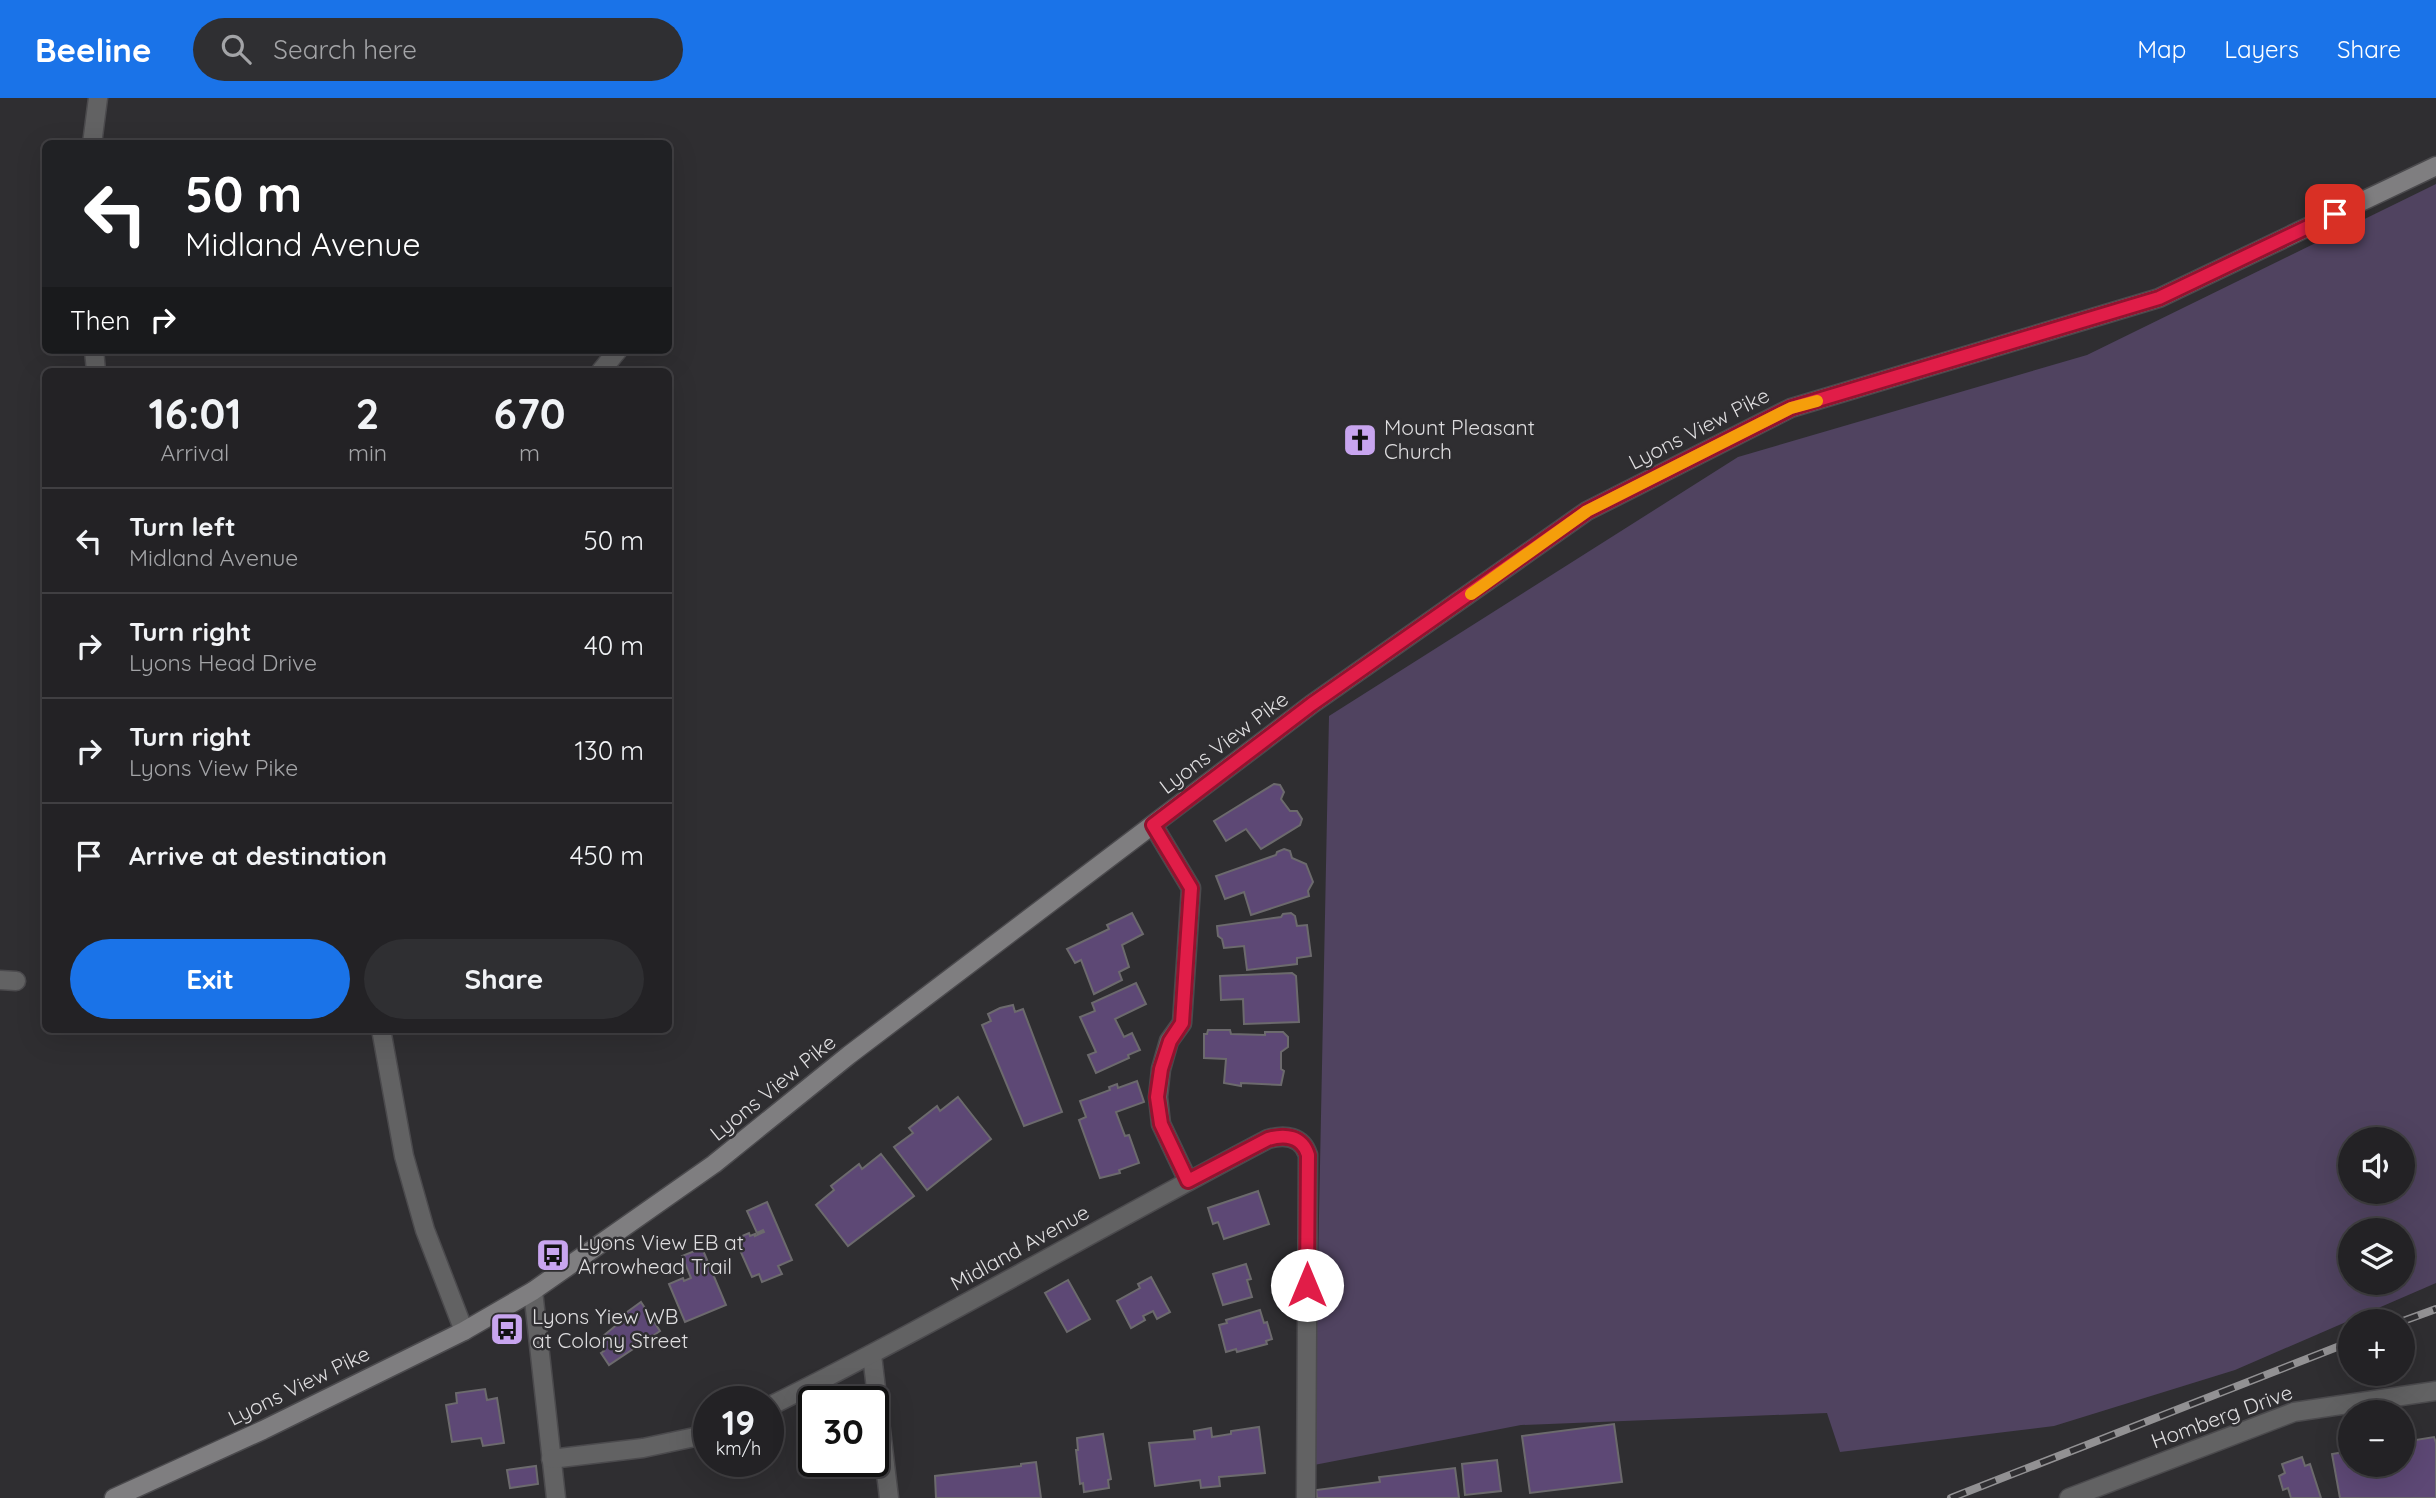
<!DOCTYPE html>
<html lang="en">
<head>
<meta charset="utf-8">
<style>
	body { margin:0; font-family:Quicksand,sans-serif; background:#2f2f32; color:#f1f3f6; height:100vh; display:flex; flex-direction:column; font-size:26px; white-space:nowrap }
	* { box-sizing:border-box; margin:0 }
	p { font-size:23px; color:#a3a4a7 }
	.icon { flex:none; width:38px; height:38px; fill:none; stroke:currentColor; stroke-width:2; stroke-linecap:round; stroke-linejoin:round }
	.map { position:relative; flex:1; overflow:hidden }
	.panel { position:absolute; left:42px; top:270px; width:630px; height:665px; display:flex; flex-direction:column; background:#232225; border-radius:10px; box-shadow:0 7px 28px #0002,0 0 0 2px #403f42 }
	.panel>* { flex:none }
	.banner { position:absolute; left:42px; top:42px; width:630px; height:214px; border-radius:10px; box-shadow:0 7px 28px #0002,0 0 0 2px #403f42; background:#202124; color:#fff; overflow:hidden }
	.buttons { position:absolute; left:2338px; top:1029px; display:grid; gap:14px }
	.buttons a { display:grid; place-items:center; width:77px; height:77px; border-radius:50%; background:#232225; box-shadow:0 7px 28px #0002,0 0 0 2px #403f42; font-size:35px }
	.speed { position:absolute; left:693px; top:1288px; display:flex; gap:14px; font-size:35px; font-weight:700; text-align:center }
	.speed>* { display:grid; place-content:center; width:91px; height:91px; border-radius:50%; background:#232225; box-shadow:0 7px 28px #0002,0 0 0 2px #403f42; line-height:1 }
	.speed small { font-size:18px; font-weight:400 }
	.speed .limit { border:4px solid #111; border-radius:10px; background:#fff; color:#111 }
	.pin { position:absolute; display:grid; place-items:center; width:60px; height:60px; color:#fff; margin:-30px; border-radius:14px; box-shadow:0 4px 10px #0006 }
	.me { position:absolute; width:77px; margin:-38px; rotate:0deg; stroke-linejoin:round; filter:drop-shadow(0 0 5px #0008) }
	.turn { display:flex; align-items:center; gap:24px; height:147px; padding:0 28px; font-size:32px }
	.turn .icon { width:91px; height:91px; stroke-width:2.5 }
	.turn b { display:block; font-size:49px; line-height:60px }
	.then { display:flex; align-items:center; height:66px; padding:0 28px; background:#0003; gap:14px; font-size:26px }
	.eta { display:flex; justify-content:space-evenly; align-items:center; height:119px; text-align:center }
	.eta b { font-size:42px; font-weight:800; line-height:49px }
	.cta { display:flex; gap:14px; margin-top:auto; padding:14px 28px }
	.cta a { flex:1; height:80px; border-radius:42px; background:#1a73e8; color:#fff; font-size:28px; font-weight:800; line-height:80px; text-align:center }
	.cta a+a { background:#2f2f32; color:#f1f3f6 }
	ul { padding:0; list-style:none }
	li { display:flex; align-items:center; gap:21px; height:105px; padding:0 28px; border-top:2px solid #403f42 }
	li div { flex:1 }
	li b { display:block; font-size:26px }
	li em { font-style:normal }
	header { display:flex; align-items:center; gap:42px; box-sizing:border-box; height:98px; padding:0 35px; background:#1a73e8; color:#fff }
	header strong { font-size:33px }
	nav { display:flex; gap:38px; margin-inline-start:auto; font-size:24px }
	.search { width:490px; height:63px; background:#2f2f32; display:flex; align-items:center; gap:18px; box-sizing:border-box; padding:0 24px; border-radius:38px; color:#a3a4a7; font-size:26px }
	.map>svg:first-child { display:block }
</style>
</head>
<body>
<header>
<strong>Beeline</strong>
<div class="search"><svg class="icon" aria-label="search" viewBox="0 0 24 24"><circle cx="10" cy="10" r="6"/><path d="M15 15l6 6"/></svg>Search here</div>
<nav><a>Map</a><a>Layers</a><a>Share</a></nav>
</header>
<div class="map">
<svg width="2436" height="1400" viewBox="0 0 2436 1400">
	<rect width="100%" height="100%" fill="#2f2e31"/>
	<path fill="#504360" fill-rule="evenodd" d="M2436 86V1185L2235 1272 2054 1328 1840 1354 1827 1315 1521 1327 1314 1367 1329 618 1738 359 2087 257ZM2350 1041H2403V1094H2350ZM2350 1132H2403V1185H2350Z"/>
	<g fill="#5d4875" stroke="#6c6a6d" stroke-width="2">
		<polygon points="1274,686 1280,687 1284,694 1281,701 1290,713 1297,713 1302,721 1300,727 1261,751 1246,731 1226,743 1214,723"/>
		<polygon points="1284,751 1290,753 1292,760 1306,766 1313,784 1308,793 1309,798 1251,817 1244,794 1225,801 1216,778 1276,757 1277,754"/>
		<polygon points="1132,815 1143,836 1122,847 1129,869 1119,874 1122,882 1094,896 1081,862 1075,865 1067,851 1109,831 1107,827"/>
		<polygon points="1291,815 1295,818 1297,828 1307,827 1311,858 1297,860 1297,866 1247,872 1244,848 1224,850 1222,841 1218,838 1217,828 1281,819 1283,816"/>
		<polygon points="1292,875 1296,878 1299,924 1244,926 1243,901 1221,902 1220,878"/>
		<polygon points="1136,885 1146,906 1115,921 1124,939 1132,935 1140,952 1128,957 1129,960 1096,975 1088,957 1096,954 1080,919 1095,913 1092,905"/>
		<polygon points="1013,907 1015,914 1023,911 1062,1014 1024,1028 982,927 991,923 988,916 1000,910"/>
		<polygon points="1208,932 1230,932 1231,936 1265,937 1265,934 1283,934 1288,939 1288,949 1281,954 1281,971 1284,973 1281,987 1241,985 1241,988 1224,985 1226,961 1204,960 1204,936 1207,936"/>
		<polygon points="1137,983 1144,1004 1116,1014 1125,1038 1129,1037 1139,1065 1119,1072 1120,1075 1100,1080 1079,1022 1086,1019 1080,1003 1110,992 1109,989 1117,986 1118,990"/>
		<polygon points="958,999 991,1041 927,1092 894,1049 913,1035 909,1030 937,1008 940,1013"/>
		<polygon points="881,1056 914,1098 848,1148 816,1107 834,1092 831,1088 859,1066 862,1071"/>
		<polygon points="1258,1093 1269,1126 1224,1141 1218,1124 1213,1126 1208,1110"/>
		<polygon points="767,1104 792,1162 778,1168 782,1176 762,1184 759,1176 752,1179 735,1141 749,1135 750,1138 755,1136 755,1138 764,1134 763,1132 757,1135 747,1113"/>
		<polygon points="702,1150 726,1207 685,1224 669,1186 683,1180 684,1183 691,1180 682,1158"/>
		<polygon points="1246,1166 1251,1181 1247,1182 1252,1199 1223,1207 1213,1176"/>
		<polygon points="1151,1179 1170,1214 1157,1221 1153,1213 1143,1218 1145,1222 1131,1230 1117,1203 1140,1190 1138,1186"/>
		<polygon points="1068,1182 1090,1221 1067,1234 1045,1195"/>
		<polygon points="641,1204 660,1233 609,1267 601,1255 604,1253 597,1243 619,1225 616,1222"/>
		<polygon points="1260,1212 1264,1225 1267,1224 1272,1241 1266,1243 1267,1246 1237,1254 1236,1251 1226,1254 1219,1227 1227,1225 1226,1222"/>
		<polygon points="485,1291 487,1302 497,1300 504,1345 483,1348 481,1340 452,1344 446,1307 457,1305 456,1295"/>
		<polygon points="1614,1326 1622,1384 1530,1395 1522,1338"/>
		<polygon points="1259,1329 1265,1375 1219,1379 1220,1388 1201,1390 1200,1382 1155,1388 1149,1345 1195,1341 1194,1333 1211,1330 1212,1339 1231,1336 1231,1333"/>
		<polygon points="1103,1336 1111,1381 1108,1382 1109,1390 1084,1394 1083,1385 1080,1386 1076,1352 1078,1352 1077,1340"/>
		<polygon points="2434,1339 2436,1345 2436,1400 2340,1400 2332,1356 2350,1353 2350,1367 2403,1367 2403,1344"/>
		<polygon points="2302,1359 2305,1368 2310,1366 2321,1400 2291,1400 2288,1390 2283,1392 2279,1378 2285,1375 2282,1366"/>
		<polygon points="1497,1362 1501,1393 1465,1397 1462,1366"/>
		<polygon points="1036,1364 1041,1400 936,1400 935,1378 1021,1368 1021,1366"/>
		<polygon points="536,1368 538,1386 510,1390 507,1372"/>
		<polygon points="1455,1370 1459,1400 1317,1400 1316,1392 1380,1384 1379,1379"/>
	</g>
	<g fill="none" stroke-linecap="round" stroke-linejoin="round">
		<g stroke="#4b4a4d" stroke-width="21">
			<g id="street">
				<polyline points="92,46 98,0"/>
				<polyline points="94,252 96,273"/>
				<polyline points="601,273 618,252"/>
				<polyline points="1153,727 1191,790 1182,925 1169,943 1161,971 1158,999 1161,1026 1188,1083"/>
				<polyline points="0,882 16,883"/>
				<polyline points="381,931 404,1058 425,1132 464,1233"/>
				<polyline points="533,1193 556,1400"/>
				<polyline points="872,1257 889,1400"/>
				<path d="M768 1309C937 1225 1100 1129 1268 1041 1285 1036 1302 1038 1308 1057L1306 1400"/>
				<polyline points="551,1361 643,1350 709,1336"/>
				<polyline points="2069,1400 2294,1314 2436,1293"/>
			</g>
		</g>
		<g stroke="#4b4a4d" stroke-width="21">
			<polyline id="secondary" points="114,1400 263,1332 464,1233 533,1193 714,1066 849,957 1312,606 1587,413 1791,310 2159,200 2436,68"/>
		</g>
		<use href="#street" stroke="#626263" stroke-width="18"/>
		<use href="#secondary" stroke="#7f7e80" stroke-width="18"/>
		<g stroke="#929193" stroke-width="8">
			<g id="rail">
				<polyline points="2403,1223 2436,1211"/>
				<polyline points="1951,1400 2350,1244"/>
			</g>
		</g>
		<use href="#rail" stroke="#2f2e31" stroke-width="5" stroke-dasharray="16" stroke-linecap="butt"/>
	</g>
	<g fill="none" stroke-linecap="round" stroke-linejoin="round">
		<g stroke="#92132f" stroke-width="18">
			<path id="route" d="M1307 1187 1308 1057C1302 1038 1285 1036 1268 1041L1188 1083 1161 1026 1157 999 1161 971 1170 943 1182 925 1191 790 1153 727 1312 606 1587 413 1791 310 2159 200 2335 116"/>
		</g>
		<use href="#route" stroke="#e11d48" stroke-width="12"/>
		<polyline stroke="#f59e0b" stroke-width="12" points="1471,496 1587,413 1791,310 1817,303"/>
	</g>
	<defs>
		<g id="church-square" transform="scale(1.75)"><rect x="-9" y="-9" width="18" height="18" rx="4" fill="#c8a5ef" stroke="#2f2e31"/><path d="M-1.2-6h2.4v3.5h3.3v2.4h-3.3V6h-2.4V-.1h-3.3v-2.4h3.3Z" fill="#111"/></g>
		<g id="bus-square" transform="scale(1.75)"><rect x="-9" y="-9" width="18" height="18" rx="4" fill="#c8a5ef" stroke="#2f2e31"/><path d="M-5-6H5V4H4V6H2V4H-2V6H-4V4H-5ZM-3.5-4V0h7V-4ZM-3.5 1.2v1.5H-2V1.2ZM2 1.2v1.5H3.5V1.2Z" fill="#111"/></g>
	</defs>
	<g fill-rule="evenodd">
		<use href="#church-square" x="1360" y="342"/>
		<use href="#bus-square" x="553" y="1157"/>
		<use href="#bus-square" x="507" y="1231"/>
	</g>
	<g text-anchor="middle" stroke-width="5" stroke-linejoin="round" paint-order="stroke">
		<g font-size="21" fill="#dedddf" stroke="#2f2e31" text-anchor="start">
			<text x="1384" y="337">Mount Pleasant<tspan x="1384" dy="24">Church</tspan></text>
			<text x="578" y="1152">Lyons View EB at<tspan x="578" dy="24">Arrowhead Trail</tspan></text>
			<text x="532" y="1226">Lyons Yiew WB<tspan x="532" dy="24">at Colony Street</tspan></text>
		</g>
		<g font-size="21" fill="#dedddf" stroke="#2f2e31">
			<text transform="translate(1699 331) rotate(-27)" y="7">Lyons View Pike</text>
			<text transform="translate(1224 645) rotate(-37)" y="7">Lyons View Pike</text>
			<text transform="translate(773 990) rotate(-39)" y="7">Lyons View Pike</text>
			<text transform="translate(1020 1150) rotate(-29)" y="7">Midland Avenue</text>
			<text transform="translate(299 1288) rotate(-26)" y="7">Lyons View Pike</text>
			<text transform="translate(2222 1319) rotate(-20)" y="7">Homberg Drive</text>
		</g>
	</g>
</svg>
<div class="buttons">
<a><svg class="icon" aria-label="sound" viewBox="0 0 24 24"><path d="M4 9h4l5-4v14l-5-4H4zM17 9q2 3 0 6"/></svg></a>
<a><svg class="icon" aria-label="layers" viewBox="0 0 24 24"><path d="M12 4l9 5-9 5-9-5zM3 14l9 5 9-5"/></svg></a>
<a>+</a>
<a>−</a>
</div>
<div class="speed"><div>19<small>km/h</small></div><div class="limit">30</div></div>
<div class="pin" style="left:2335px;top:116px;background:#d93025"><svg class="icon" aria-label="arrive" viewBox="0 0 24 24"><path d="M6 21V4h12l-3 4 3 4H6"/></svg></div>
<svg class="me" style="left:1307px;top:1187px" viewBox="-20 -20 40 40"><circle r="19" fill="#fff"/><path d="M0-13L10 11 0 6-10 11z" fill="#e11d48"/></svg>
<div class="banner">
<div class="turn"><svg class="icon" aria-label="left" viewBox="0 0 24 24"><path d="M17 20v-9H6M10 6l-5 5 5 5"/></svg><div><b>50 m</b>Midland Avenue</div></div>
<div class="then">Then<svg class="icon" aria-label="right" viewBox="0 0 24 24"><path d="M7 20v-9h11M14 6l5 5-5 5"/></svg></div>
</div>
<section class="panel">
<div class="eta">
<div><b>16:01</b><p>Arrival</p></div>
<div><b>2</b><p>min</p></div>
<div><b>670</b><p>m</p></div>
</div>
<ul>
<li><svg class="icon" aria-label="left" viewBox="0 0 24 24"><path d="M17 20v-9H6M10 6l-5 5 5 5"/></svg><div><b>Turn left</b><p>Midland Avenue</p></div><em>50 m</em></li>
<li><svg class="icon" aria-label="right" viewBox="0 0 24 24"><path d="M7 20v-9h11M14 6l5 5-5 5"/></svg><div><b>Turn right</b><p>Lyons Head Drive</p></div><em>40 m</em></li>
<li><svg class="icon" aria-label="right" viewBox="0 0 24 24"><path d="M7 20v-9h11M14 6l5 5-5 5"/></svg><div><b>Turn right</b><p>Lyons View Pike</p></div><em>130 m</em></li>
<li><svg class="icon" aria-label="arrive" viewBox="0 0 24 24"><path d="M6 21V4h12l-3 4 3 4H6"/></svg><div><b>Arrive at destination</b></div><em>450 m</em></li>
</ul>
<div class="cta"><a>Exit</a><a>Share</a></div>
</section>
</div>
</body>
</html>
